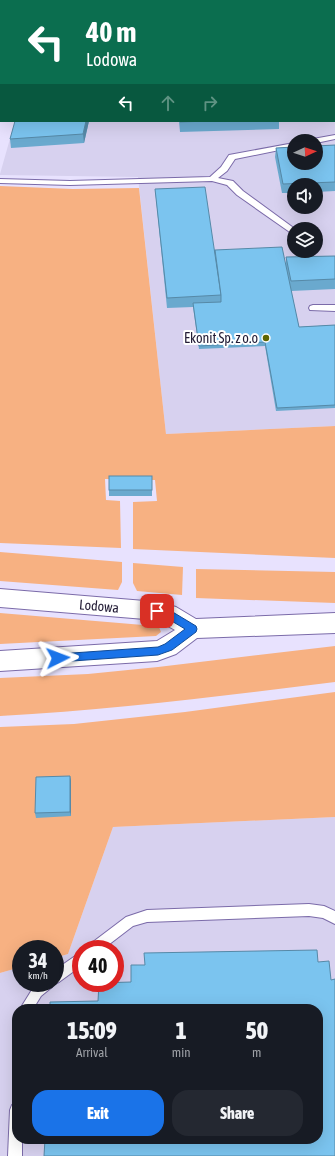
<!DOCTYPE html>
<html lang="en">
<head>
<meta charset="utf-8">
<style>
	body { margin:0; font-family:"Asap Condensed",sans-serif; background:#242831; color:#f1f3f6; height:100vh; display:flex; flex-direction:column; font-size:15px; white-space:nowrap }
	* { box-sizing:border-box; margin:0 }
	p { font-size:13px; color:#9ea1a6 }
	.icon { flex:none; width:22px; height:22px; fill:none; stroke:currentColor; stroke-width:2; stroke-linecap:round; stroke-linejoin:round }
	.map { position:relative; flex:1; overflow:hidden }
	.details { position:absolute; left:12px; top:1004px; width:311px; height:140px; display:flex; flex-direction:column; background:#171b24; border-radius:16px; box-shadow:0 4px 16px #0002 }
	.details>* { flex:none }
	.guide { position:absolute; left:0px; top:0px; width:335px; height:122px; box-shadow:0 4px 16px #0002; background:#0b6e4f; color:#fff; overflow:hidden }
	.needle { width:26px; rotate:87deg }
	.tools { position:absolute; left:287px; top:134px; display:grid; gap:8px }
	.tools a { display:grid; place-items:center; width:36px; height:36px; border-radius:50%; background:#171b24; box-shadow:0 4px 16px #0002; font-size:20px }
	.speed { position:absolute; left:12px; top:940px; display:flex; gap:8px; font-size:20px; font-weight:700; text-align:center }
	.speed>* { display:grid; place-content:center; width:52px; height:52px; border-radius:50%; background:#171b24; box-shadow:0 4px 16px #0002; line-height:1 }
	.speed small { font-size:10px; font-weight:400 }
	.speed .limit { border:6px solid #d22; background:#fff; color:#111 }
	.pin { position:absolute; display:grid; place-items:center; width:34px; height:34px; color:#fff; margin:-17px; border-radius:8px; box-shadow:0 2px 6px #0006 }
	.me { position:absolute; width:44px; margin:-22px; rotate:87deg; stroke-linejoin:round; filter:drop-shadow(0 0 3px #0008) }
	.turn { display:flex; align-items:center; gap:14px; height:84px; padding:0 20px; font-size:18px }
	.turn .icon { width:52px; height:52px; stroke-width:2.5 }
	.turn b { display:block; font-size:28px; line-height:34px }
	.lanes { display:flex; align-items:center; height:38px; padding:0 20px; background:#0003; justify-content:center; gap:20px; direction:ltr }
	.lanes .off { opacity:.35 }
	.eta { display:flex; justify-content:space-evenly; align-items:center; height:68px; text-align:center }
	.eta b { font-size:24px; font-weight:800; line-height:28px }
	.action { display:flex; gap:8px; margin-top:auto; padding:8px 20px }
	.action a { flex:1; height:46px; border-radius:16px; background:#1a73e8; color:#fff; font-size:16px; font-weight:800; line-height:46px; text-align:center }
	.action a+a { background:#242831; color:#f1f3f6 }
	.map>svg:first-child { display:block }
</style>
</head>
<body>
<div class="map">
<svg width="335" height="1156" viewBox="0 0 335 1156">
	<rect width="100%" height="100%" fill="#e8e2fe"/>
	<g fill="#d7d1ef" fill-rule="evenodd">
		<path d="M107 0H335V426L166 434 138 177 0 175V174L15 121H334V1ZM294 141H316V163H294ZM294 185H316V207H294ZM294 229H316V251H294Z"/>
		<path d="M335 817V1156H0V973L21 967V983H55V958L68 954 113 827ZM81 949H115V983H81ZM17 1009H318V1139H17Z"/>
	</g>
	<g fill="#f7b182">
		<polygon points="0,186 73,189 139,188 166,434 335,426 335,558 133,549 133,502 157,501 155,480 105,479 106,500 120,501 121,548 0,543"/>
		<polygon points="0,552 122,562 122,582 118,590 0,581"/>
		<polygon points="133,563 183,567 182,595 137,591 133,583"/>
		<polygon points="196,569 335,572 335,603 196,598"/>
		<polygon points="0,613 155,626 159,627 161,632 156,636 0,644"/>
		<path d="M335 646V682C223 696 112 710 0 716V678L88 674 158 667Z"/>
		<polygon points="335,692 335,817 113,827 68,954 55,958 55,949 21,949 21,967 0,973 0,727 74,724 185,712"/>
	</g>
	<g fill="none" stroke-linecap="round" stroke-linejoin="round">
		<g stroke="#7b6ba9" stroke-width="2">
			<g id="lane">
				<polygon points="335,135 335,139 316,143 316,141 309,141 313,139"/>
				<polygon points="294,143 294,147 235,159 227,171 218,178 233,181 243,191 295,229 294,235 237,195 227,185 212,181 70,185 0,183 0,179 70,181 210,177 221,167 229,155"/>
				<polygon points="313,305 335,305 335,311 310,310 309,308 310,306"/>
				<polygon points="309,904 324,906 335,911 335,924 323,918 309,916 147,922 133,926 103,949 87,949 89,945 126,917 147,910"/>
				<polygon points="81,952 81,966 59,982 54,984 52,987 41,996 33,1009 20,1009 33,988 38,983 55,983 55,970"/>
				<polygon points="17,1103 17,1139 22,1139 22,1156 8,1156 10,1110 12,1105"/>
			</g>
		</g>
		<g stroke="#7b6ba9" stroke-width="2">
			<g id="secondary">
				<polygon points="0,0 14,0 1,1 1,4"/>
				<polygon points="0,589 157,602 176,607 196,619 335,613 335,633 197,638 176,654 157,661 0,671 0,651 157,641 175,630 157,620 0,607"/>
			</g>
		</g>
		<use href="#lane" fill="#fff" fill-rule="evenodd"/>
		<use href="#secondary" fill="#fff" fill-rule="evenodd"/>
	</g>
	<g fill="#6aa9ce">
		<polygon points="167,0 335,0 335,58 334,58 334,1 167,1"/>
		<polygon points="89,121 84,143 11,148 10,139"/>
		<polygon points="179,121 279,121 279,129 180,132"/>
		<polygon points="335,145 335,191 316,192 316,185 294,185 294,193 282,193 275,157 276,148"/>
		<polygon points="155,189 215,250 286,263 286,257 335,256 335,289 291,291 299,327 335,325 335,408 276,411 265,346 199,349 193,307 167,308 156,199"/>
		<polygon points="152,476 152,496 109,496 109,490"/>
		<polygon points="70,776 71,781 71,816 36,818 35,813"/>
	</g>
	<g fill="#5689a7">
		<polygon points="86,121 89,121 84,143 83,134"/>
		<polygon points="70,776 71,781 71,816 70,812"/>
	</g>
	<g fill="#7bc4ef" stroke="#5689a7">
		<polygon points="169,0 335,0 335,49 334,49 334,1 169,1"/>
		<polygon points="15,121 86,121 83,134 10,139"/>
		<polygon points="180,121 208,121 180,122"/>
		<polygon points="335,145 335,182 283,184 276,148 294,147 294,163 316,163 316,146"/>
		<polygon points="205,187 221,295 167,298 155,189"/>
		<polygon points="282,247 299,327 335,325 335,405 277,408 265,342 199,346 193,303 221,302 221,295 215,250"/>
		<polygon points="335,256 335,279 291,281 286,257"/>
		<rect x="109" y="476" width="43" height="14"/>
		<polygon points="70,776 70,812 35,813 36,777"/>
		<polygon points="317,950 318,962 329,961 331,980 335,979 335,1156 44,1156 45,1139 318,1139 318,1009 50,1009 50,1002 98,1001 99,983 131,982 131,965 145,965 144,953"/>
	</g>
	<polygon fill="#1a73e8" stroke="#114b97" points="157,607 171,611 196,626 197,629 196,632 172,650 158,655 58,662 55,661 54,658 55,655 58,654 158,647 165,644 185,629 165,617 154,613 153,611 154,608"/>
	<circle fill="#5d6503" stroke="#fff" stroke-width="1.5" cx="266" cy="338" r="4"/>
	<g text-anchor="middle" stroke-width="4" stroke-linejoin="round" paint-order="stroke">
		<g font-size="14" fill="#221b35" stroke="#fff" text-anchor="end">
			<text x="258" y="343">Ekonit Sp. z o.o</text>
		</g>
		<g font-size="14" fill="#221b35" stroke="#fff">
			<text transform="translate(99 606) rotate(5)" y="5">Lodowa</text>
		</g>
	</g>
</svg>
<div class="tools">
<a><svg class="needle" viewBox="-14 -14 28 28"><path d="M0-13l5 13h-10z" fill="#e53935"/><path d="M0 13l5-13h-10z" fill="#9ea1a6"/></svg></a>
<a><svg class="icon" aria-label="sound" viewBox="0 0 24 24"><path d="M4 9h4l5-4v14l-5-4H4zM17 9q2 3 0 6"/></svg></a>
<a><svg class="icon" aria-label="layers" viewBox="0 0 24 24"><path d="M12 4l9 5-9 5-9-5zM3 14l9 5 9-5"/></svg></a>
</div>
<div class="speed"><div>34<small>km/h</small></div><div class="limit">40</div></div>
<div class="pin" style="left:157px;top:611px;background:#d93025"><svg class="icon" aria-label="arrive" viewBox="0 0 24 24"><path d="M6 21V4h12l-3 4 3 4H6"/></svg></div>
<svg class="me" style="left:58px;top:658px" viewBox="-20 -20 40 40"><path d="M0-17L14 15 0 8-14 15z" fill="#1a73e8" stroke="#fff" stroke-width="4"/></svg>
<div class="guide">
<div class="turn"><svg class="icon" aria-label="left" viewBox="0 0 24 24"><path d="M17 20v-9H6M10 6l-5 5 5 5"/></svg><div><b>40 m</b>Lodowa</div></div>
<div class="lanes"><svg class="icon" aria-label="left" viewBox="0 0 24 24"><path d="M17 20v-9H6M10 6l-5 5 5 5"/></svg><svg class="icon off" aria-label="ahead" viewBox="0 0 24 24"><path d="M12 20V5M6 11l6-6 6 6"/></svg><svg class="icon off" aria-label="right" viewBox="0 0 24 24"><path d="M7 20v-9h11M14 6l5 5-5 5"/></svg></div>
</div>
<section class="details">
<div class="eta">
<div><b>15:09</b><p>Arrival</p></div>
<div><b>1</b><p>min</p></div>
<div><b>50</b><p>m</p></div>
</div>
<div class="action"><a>Exit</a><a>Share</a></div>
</section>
</div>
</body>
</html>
